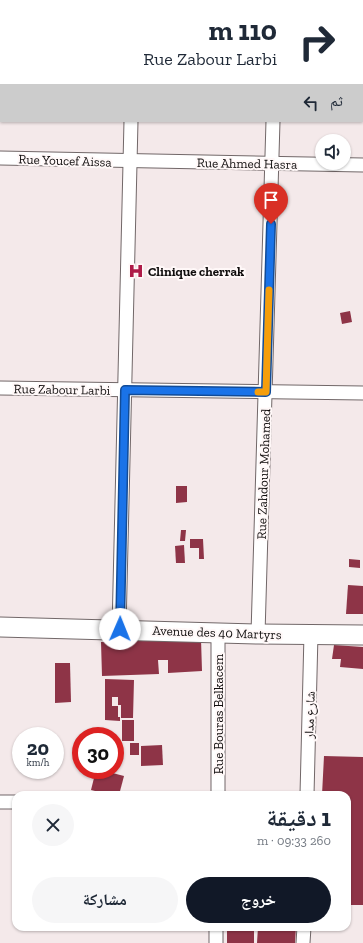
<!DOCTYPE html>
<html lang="ar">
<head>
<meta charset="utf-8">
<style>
	body { margin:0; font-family:"Zilla Slab","Noto Naskh Arabic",serif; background:#f6f6f7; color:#1f2937; direction:rtl; height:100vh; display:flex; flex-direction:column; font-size:15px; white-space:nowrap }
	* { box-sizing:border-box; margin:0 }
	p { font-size:13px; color:#747a83 }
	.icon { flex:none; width:22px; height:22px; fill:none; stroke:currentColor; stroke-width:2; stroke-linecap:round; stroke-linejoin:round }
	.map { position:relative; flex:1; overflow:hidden; direction:ltr }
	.drawer { position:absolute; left:12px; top:791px; width:339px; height:140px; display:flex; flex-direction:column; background:#fff; border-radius:12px; box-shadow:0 1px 3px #0004; direction:rtl }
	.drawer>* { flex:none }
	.banner { position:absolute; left:0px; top:0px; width:363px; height:122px; box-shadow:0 1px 3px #0004; direction:rtl; background:#fff; color:#1f2937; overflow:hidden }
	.controls { position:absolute; left:315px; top:134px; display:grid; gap:8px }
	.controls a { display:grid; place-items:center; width:36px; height:36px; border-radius:50%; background:#fff; box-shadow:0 1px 3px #0004; font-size:20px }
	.speed { position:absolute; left:12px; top:727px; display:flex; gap:8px; font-size:20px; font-weight:700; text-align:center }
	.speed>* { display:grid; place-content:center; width:52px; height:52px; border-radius:50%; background:#fff; box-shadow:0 1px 3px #0004; line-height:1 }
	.speed small { font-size:10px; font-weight:400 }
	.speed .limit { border:6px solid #d22; background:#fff; color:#111 }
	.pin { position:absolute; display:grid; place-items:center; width:34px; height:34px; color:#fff; margin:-41px -17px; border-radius:50% 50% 50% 0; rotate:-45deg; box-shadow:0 0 4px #0007 }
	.pin .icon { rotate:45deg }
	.me { position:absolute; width:44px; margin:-22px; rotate:1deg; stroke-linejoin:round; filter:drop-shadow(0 0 3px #0008) }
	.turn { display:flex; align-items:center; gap:14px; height:84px; padding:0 20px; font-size:18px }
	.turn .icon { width:52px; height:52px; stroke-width:2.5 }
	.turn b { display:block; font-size:28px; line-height:34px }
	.then { display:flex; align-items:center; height:38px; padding:0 20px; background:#0003; gap:8px; font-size:15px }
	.round { display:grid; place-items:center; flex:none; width:42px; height:42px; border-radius:21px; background:#f6f6f7 }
	.overview { display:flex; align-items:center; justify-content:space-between; height:68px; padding:0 20px }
	h1 { font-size:24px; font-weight:800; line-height:30px }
	.action { display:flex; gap:8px; margin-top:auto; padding:8px 20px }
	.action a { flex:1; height:46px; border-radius:24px; background:#111827; color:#fff; font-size:16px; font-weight:800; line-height:46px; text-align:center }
	.action a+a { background:#f6f6f7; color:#1f2937 }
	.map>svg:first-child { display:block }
</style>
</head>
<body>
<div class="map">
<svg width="363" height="943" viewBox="0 0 363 943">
	<rect width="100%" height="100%" fill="#f4e9ea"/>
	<g fill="#8e3447">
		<polygon points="350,311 352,322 342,324 340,313"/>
		<polygon points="176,486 187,486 187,502 176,503"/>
		<polygon points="181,530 186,530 185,541 180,541"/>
		<polygon points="190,539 203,539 204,559 199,559 199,548 190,548"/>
		<polygon points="184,545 185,563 176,563 175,546"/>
		<polygon points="349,559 360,560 360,568 349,567"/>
		<polygon points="348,585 363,586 363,614 346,614"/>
		<polygon points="201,639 202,671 168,673 168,660 158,660 159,674 102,676 101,642"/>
		<polygon points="334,645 363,647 363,669 340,667 341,659 332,659"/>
		<polygon points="55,663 70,663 71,702 55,703"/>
		<polygon points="105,679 134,680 133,718 121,718 121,705 118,705 118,697 112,697 112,706 118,706 118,717 120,717 120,721 105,720"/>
		<rect x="122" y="720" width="12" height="21"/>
		<polygon points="115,743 116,743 118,767 115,767"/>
		<rect x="130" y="743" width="9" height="12"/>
		<polygon points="162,745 163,765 141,766 141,746"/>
		<polygon points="324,756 363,757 363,905 347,905 347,795 322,795"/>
		<polygon points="96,770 101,770 124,776 119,795 111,795 91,790"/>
		<rect x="13" y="824" width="3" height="14"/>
		<rect x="227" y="927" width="27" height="16"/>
		<polygon points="258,927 296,927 295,943 257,943"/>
	</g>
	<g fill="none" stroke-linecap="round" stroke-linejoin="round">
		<g stroke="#716768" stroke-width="9">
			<g id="lane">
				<polyline points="336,1 336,0"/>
				<polyline points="362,46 363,46"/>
			</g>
		</g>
		<g stroke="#716768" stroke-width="15">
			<g id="street">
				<polyline points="133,1 133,0"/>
				<polyline points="276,1 276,0"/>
				<polyline points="0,158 363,165"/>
				<polyline points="0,388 363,393"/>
				<polyline points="119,629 131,121"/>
				<polyline points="258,634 273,121"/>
				<polyline points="218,795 218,633"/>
				<polyline points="307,795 311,634"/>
				<polyline points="0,802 16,802"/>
				<polyline points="216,943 216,927"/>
				<polyline points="303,943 304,927"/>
			</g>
		</g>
		<g stroke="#716768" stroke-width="21">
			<polyline id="secondary" points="0,627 258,634 363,635"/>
		</g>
		<use href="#lane" stroke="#fff" stroke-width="7"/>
		<use href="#street" stroke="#fff" stroke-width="13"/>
		<use href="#secondary" stroke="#fff" stroke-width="19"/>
	</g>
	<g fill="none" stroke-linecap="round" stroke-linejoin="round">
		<g stroke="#114b97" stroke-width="10">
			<polyline id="route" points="120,629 125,390 266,392 271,224"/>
		</g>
		<use href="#route" stroke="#1a73e8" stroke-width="7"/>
		<polyline stroke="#f59e0b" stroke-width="7" points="258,392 266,392 269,290"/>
	</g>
	<defs>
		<g id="hospital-bare" transform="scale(1.2)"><path d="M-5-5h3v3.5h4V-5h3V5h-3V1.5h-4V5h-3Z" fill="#ae1b48" stroke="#fff8f8" stroke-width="2.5" paint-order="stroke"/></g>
	</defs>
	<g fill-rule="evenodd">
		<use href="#hospital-bare" x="136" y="271"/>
	</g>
	<g text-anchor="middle" stroke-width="4" stroke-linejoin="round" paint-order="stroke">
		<g font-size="13" fill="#100d0d" stroke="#fff8f8">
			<text transform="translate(65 160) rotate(2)" y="5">Rue Youcef Aissa</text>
			<text transform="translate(247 163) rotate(1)" y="5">Rue Ahmed Hasra</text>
			<text transform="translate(62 389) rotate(1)" y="5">Rue Zabour Larbi</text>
			<text transform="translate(263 474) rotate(-88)" y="5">Rue Zahdour Mohamed</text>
			<text transform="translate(217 632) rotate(2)" y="5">Avenue des 40 Martyrs</text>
			<text transform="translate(218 714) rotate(-90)" y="5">Rue Bouras Belkacem</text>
			<text transform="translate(309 715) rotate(-88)" y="5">شارع مدار</text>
		</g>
		<g font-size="13" font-weight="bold" fill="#100d0d" stroke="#fff8f8" text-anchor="start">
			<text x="148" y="276">Clinique cherrak</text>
		</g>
	</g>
</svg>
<div class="controls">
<a><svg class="icon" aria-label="sound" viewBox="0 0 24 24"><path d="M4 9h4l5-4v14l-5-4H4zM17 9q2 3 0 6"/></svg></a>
</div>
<div class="speed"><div>20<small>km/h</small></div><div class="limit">30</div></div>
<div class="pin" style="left:271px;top:224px;background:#d93025"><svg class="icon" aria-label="arrive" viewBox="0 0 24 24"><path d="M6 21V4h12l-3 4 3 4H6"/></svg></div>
<svg class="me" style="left:120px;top:629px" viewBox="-20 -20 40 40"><circle r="19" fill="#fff"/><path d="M0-13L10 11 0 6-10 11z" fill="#1a73e8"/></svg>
<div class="banner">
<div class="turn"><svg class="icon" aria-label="right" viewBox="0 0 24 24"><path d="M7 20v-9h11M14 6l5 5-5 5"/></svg><div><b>110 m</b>Rue Zabour Larbi</div></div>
<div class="then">ثم<svg class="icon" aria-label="left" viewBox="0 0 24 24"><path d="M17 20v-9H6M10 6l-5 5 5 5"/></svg></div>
</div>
<section class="drawer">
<div class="overview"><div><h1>1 دقيقة</h1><p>260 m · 09:33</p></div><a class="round"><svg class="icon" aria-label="close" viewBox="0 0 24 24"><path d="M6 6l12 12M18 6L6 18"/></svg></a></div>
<div class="action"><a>خروج</a><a>مشاركة</a></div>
</section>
</div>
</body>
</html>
